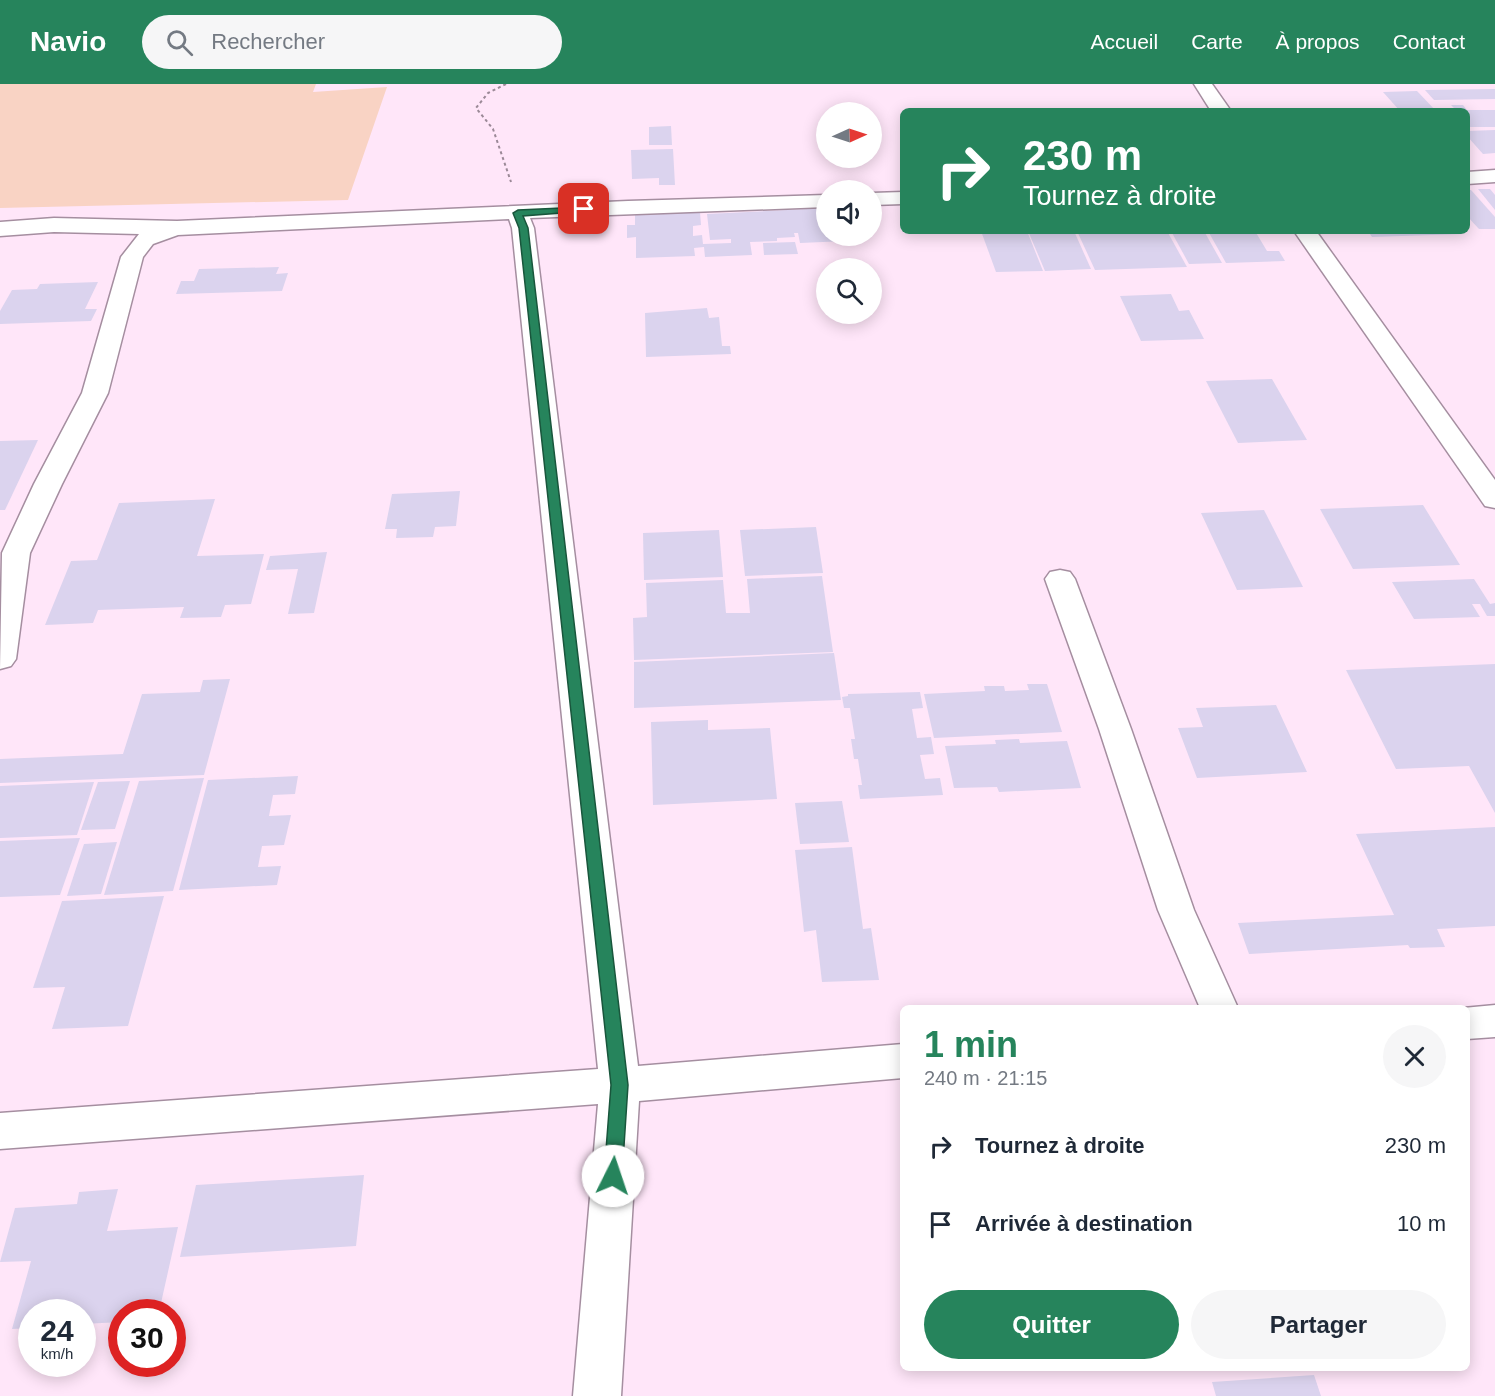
<!DOCTYPE html>
<html lang="fr">
<head>
<meta charset="utf-8">
<style>
	body { margin:0; font-family:Arial,sans-serif; background:#f6f6f7; color:#1f2937; height:100vh; display:flex; flex-direction:column; font-size:22px; white-space:nowrap }
	* { box-sizing:border-box; margin:0 }
	p { font-size:20px; color:#747a83 }
	.icon { flex:none; width:33px; height:33px; fill:none; stroke:currentColor; stroke-width:2; stroke-linecap:round; stroke-linejoin:round }
	.map { position:relative; flex:1; overflow:hidden }
	.sheet { position:absolute; left:900px; top:921px; width:570px; height:366px; display:flex; flex-direction:column; background:#fff; border-radius:9px; box-shadow:0 3px 15px #0003 }
	.sheet>* { flex:none }
	.top-card { position:absolute; left:900px; top:24px; width:570px; height:126px; border-radius:9px; box-shadow:0 3px 15px #0003; background:#26845c; color:#fff; overflow:hidden }
	.needle { width:39px; rotate:87deg }
	.tools { position:absolute; left:816px; top:18px; display:grid; gap:12px }
	.tools a { display:grid; place-items:center; width:66px; height:66px; border-radius:50%; background:#fff; box-shadow:0 3px 15px #0003; font-size:30px }
	.speed { position:absolute; left:18px; top:1215px; display:flex; gap:12px; font-size:30px; font-weight:700; text-align:center }
	.speed>* { display:grid; place-content:center; width:78px; height:78px; border-radius:50%; background:#fff; box-shadow:0 3px 15px #0003; line-height:1 }
	.speed small { font-size:15px; font-weight:400 }
	.speed .limit { border:9px solid #d22; background:#fff; color:#111 }
	.pin { position:absolute; display:grid; place-items:center; width:51px; height:51px; color:#fff; margin:-26px; border-radius:12px; box-shadow:0 3px 9px #0006 }
	.me { position:absolute; width:66px; margin:-33px; rotate:4deg; stroke-linejoin:round; filter:drop-shadow(0 0 4px #0008) }
	.turn { display:flex; align-items:center; gap:21px; height:126px; padding:0 24px; font-size:27px }
	.turn .icon { width:78px; height:78px; stroke-width:2.5 }
	.turn b { display:block; font-size:42px; line-height:51px }
	.round { display:grid; place-items:center; flex:none; width:63px; height:63px; border-radius:32px; background:#f6f6f7 }
	.head { display:flex; align-items:center; justify-content:space-between; height:102px; padding:0 24px }
	h1 { font-size:36px; font-weight:700; line-height:45px; color:#26845c }
	.cta { display:flex; gap:12px; margin-top:auto; padding:12px 24px }
	.cta a { flex:1; height:69px; border-radius:36px; background:#26845c; color:#fff; font-size:24px; font-weight:700; line-height:69px; text-align:center }
	.cta a+a { background:#f6f6f7; color:#1f2937 }
	ul { padding:0; list-style:none }
	li { display:flex; align-items:center; gap:18px; height:78px; padding:0 24px }
	li div { flex:1 }
	li b { display:block; font-size:22px }
	li em { font-style:normal }
	header { display:flex; align-items:center; gap:36px; box-sizing:border-box; height:84px; padding:0 30px; background:#26845c; color:#fff }
	header strong { font-size:28px }
	nav { display:flex; gap:33px; margin-inline-start:auto; font-size:21px }
	.search { width:420px; height:54px; background:#f6f6f7; display:flex; align-items:center; gap:15px; box-sizing:border-box; padding:0 21px; border-radius:33px; color:#747a83; font-size:22px }
	.map>svg:first-child { display:block }
</style>
</head>
<body>
<header>
<strong>Navio</strong>
<div class="search"><svg class="icon" aria-label="search" viewBox="0 0 24 24"><circle cx="10" cy="10" r="6"/><path d="M15 15l6 6"/></svg>Rechercher</div>
<nav><a>Accueil</a><a>Carte</a><a>À propos</a><a>Contact</a></nav>
</header>
<div class="map">
<svg width="1495" height="1312" viewBox="0 0 1495 1312">
	<rect width="100%" height="100%" fill="#ffe6f9"/>
	<polygon fill="#f9d3c4" points="0,0 316,0 313,8 387,3 348,116 0,124"/>
	<g fill="#dbd3ee">
		<polygon points="1495,5 1495,15 1434,16 1425,6"/>
		<polygon points="1417,7 1436,27 1400,27 1383,8"/>
		<polygon points="1451,21 1463,21 1467,26 1495,26 1495,43 1467,43 1467,27 1457,27"/>
		<polygon points="671,42 672,61 649,61 649,43"/>
		<polygon points="1495,46 1495,69 1483,70 1467,52 1467,47"/>
		<polygon points="673,65 675,101 659,101 659,94 632,95 631,66"/>
		<polygon points="1478,105 1490,105 1495,111 1495,126"/>
		<polygon points="1467,106 1471,106 1495,133 1495,145 1479,145 1467,132"/>
		<polygon points="826,124 826,152 845,152 846,157 800,159 798,149 794,149 795,153 777,154 777,157 750,158 752,171 705,173 704,163 694,164 695,172 636,174 636,153 627,154 627,141 635,141 635,130 700,128 701,141 693,142 693,152 702,151 703,160 731,159 731,155 710,156 707,130"/>
		<polygon points="981,147 1027,147 1043,187 996,188"/>
		<polygon points="1028,147 1074,147 1091,185 1045,187"/>
		<polygon points="1077,147 1167,147 1187,183 1095,186"/>
		<polygon points="1171,147 1204,147 1222,179 1189,180"/>
		<polygon points="1208,147 1255,147 1267,167 1279,167 1285,177 1226,179"/>
		<polygon points="1368,147 1460,147 1462,150 1372,153"/>
		<polygon points="795,158 798,170 764,171 763,159"/>
		<polygon points="279,183 276,190 288,189 282,207 176,210 181,197 194,197 199,185"/>
		<polygon points="98,198 85,225 97,225 91,237 0,240 0,227 12,206 37,205 40,200"/>
		<polygon points="1171,210 1179,227 1189,226 1204,255 1141,257 1120,212"/>
		<polygon points="707,224 709,234 719,233 722,262 730,262 731,270 646,273 645,229"/>
		<polygon points="1272,295 1307,356 1238,359 1206,297"/>
		<polygon points="38,356 5,426 0,426 0,357"/>
		<polygon points="460,407 456,442 435,443 433,453 396,454 397,445 385,445 392,410"/>
		<polygon points="215,415 197,472 264,470 251,520 225,521 221,533 180,534 184,523 98,526 93,539 45,541 71,477 97,476 119,419"/>
		<polygon points="1423,421 1460,481 1353,485 1320,425"/>
		<polygon points="1264,426 1303,503 1237,506 1201,429"/>
		<polygon points="816,443 823,489 745,492 740,446"/>
		<polygon points="719,446 723,493 644,496 643,449"/>
		<polygon points="327,468 314,529 288,530 298,485 266,486 270,472"/>
		<polygon points="822,492 833,568 634,576 633,534 647,533 646,499 723,496 726,529 750,529 747,495"/>
		<polygon points="1474,495 1490,520 1495,519 1495,532 1487,532 1480,520 1472,520 1480,533 1414,535 1392,498"/>
		<polygon points="834,569 841,616 634,624 634,578"/>
		<polygon points="1495,580 1495,729 1469,682 1396,685 1346,586"/>
		<polygon points="230,595 204,691 0,699 0,675 123,670 142,610 200,608 203,596"/>
		<polygon points="1027,600 1047,600 1062,648 934,654 924,610 985,607 984,602 1004,602 1005,607 1029,606"/>
		<polygon points="920,608 923,624 912,625 917,654 931,653 934,670 920,671 925,695 940,694 943,711 860,715 858,701 862,701 858,675 854,675 851,655 855,655 850,624 844,624 842,613 848,612 848,610"/>
		<polygon points="1276,621 1307,688 1197,694 1178,644 1203,643 1196,624"/>
		<polygon points="708,636 708,646 770,644 777,715 653,721 651,638"/>
		<polygon points="1019,655 1020,659 1067,657 1081,704 999,708 997,703 954,704 945,662 996,660 995,656"/>
		<polygon points="298,692 295,710 273,711 269,732 291,731 284,761 262,762 258,783 281,782 277,801 179,806 208,696"/>
		<polygon points="204,694 173,807 104,811 139,697"/>
		<polygon points="130,697 115,745 81,746 98,698"/>
		<polygon points="94,698 77,751 0,754 0,702"/>
		<polygon points="842,717 849,758 800,760 795,719"/>
		<polygon points="1495,743 1495,842 1437,845 1445,863 1410,864 1408,861 1249,870 1238,839 1394,831 1356,750"/>
		<polygon points="80,754 60,811 0,813 0,757"/>
		<polygon points="117,758 101,810 67,812 84,760"/>
		<polygon points="852,763 863,845 871,844 879,896 822,898 816,846 804,848 795,766"/>
		<polygon points="164,812 128,942 52,945 65,903 33,904 62,817"/>
		<polygon points="364,1091 356,1162 180,1173 196,1101"/>
		<polygon points="118,1105 107,1147 178,1143 159,1228 122,1228 122,1238 82,1240 82,1228 32,1228 32,1244 12,1245 31,1177 0,1178 15,1124 77,1120 79,1108"/>
		<polygon points="1314,1291 1321,1312 1216,1312 1212,1298"/>
	</g>
	<g fill="none" stroke-linecap="round" stroke-linejoin="round">
		<g stroke="#a58ea0" stroke-width="3">
			<g id="minor">
				<polygon points="1194,0 1212,0 1231,27 1211,27"/>
				<polygon points="1495,86 1495,98 1467,100 1467,88"/>
				<polygon points="903,108 903,120 872,121 872,109"/>
				<polygon points="826,111 826,123 530,134 534,144 638,982 903,960 903,994 639,1017 621,1312 573,1312 598,1020 0,1065 0,1029 598,985 512,144 509,135 178,151 153,160 143,173 108,309 62,400 30,469 16,575 11,582 0,585 2,469 34,400 82,309 121,173 139,150 54,148 0,152 0,138 54,134 177,137 628,117"/>
				<polygon points="1294,147 1316,147 1495,396 1495,424 1485,422"/>
				<polygon points="1060,486 1070,488 1075,495 1131,645 1194,826 1238,924 1200,924 1158,826 1099,645 1045,495 1050,488"/>
				<polygon points="1495,921 1495,953 1467,955 1467,924 1463,924"/>
			</g>
		</g>
		<polyline stroke="#9b8997" stroke-width="2" stroke-dasharray="3 3" stroke-linecap="butt" points="506,0 488,9 476,24 493,45 511,98"/>
		<use href="#minor" fill="#fff" fill-rule="evenodd"/>
	</g>
	<polygon fill="#26845c" stroke="#19563c" stroke-width="1.5" points="584,123 587,124 587,127 523,132 528,144 628,1001 622,1092 619,1098 613,1100 607,1098 604,1092 611,1001 519,144 513,129 518,126"/>
</svg>
<div class="tools">
<a><svg class="needle" viewBox="-14 -14 28 28"><path d="M0-13l5 13h-10z" fill="#e53935"/><path d="M0 13l5-13h-10z" fill="#747a83"/></svg></a>
<a><svg class="icon" aria-label="sound" viewBox="0 0 24 24"><path d="M4 9h4l5-4v14l-5-4H4zM17 9q2 3 0 6"/></svg></a>
<a><svg class="icon" aria-label="search" viewBox="0 0 24 24"><circle cx="10" cy="10" r="6"/><path d="M15 15l6 6"/></svg></a>
</div>
<div class="speed"><div>24<small>km/h</small></div><div class="limit">30</div></div>
<div class="pin" style="left:584px;top:125px;background:#d93025"><svg class="icon" aria-label="arrive" viewBox="0 0 24 24"><path d="M6 21V4h12l-3 4 3 4H6"/></svg></div>
<svg class="me" style="left:613px;top:1092px" viewBox="-20 -20 40 40"><circle r="19" fill="#fff"/><path d="M0-13L10 11 0 6-10 11z" fill="#26845c"/></svg>
<div class="top-card">
<div class="turn"><svg class="icon" aria-label="right" viewBox="0 0 24 24"><path d="M7 20v-9h11M14 6l5 5-5 5"/></svg><div><b>230 m</b>Tournez à droite</div></div>
</div>
<section class="sheet">
<div class="head"><div><h1>1 min</h1><p>240 m · 21:15</p></div><a class="round"><svg class="icon" aria-label="close" viewBox="0 0 24 24"><path d="M6 6l12 12M18 6L6 18"/></svg></a></div>
<ul>
<li><svg class="icon" aria-label="right" viewBox="0 0 24 24"><path d="M7 20v-9h11M14 6l5 5-5 5"/></svg><div><b>Tournez à droite</b></div><em>230 m</em></li>
<li><svg class="icon" aria-label="arrive" viewBox="0 0 24 24"><path d="M6 21V4h12l-3 4 3 4H6"/></svg><div><b>Arrivée à destination</b></div><em>10 m</em></li>
</ul>
<div class="cta"><a>Quitter</a><a>Partager</a></div>
</section>
</div>
</body>
</html>
